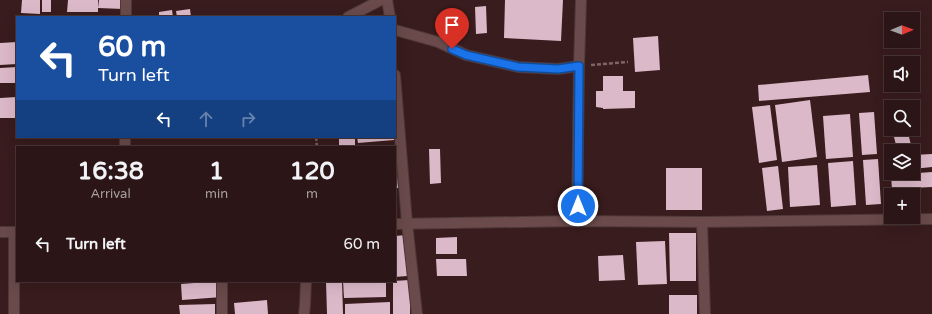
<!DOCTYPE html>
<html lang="en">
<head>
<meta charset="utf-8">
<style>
	body { margin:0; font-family:"Varela Round",sans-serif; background:#331e1f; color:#f1f3f6; height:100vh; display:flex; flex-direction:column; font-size:15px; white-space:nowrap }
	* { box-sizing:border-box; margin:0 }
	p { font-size:13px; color:#a69fa1 }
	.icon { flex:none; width:22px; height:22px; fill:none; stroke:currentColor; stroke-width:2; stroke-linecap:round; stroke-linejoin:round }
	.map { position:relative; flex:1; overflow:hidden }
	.details { position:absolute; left:16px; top:146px; width:380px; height:136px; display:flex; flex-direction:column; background:#2b1516; border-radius:0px; box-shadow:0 4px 16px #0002,0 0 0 1px #473435 }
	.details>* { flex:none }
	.hud { position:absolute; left:16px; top:16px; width:380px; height:122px; border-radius:0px; box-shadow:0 4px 16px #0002,0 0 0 1px #473435; background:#1a4fa0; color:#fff; overflow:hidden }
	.needle { width:26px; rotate:89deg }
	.tools { position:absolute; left:884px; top:12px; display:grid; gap:8px }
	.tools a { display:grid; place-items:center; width:36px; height:36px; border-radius:0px; background:#2b1516; box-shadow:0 4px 16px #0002,0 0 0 1px #473435; font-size:20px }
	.pin { position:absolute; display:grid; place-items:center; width:34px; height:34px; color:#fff; margin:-41px -17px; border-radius:50% 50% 50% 0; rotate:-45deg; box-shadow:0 0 4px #0007 }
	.pin .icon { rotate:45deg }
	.me { position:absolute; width:44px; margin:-22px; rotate:0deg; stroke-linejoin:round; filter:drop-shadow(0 0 3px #0008) }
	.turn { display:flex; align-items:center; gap:14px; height:84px; padding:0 16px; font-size:18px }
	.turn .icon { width:52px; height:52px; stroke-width:2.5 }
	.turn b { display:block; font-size:28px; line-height:34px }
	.lanes { display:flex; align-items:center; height:38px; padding:0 16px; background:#0003; justify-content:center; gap:20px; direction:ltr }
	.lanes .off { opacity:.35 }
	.eta { display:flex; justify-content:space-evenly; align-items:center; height:68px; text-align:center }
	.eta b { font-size:24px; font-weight:700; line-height:28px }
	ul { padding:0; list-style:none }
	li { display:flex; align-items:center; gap:12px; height:60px; padding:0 16px }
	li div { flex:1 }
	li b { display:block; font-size:15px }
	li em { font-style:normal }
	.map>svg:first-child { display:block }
</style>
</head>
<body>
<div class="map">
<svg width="932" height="314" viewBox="0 0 932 314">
	<rect width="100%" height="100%" fill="#391c1d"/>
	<g fill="#dcb9c9">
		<polygon points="22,0 40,0 40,14 21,13"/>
		<rect x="42" y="0" width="9" height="12"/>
		<polygon points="68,0 98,0 98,12 67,12"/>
		<polygon points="99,0 123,0 123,9 98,8"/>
		<polygon points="505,0 563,0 561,41 504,38"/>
		<polygon points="486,6 487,33 476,34 475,7"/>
		<polygon points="190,9 191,17 177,17 176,11"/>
		<polygon points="172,10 173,17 159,17 159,12"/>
		<polygon points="658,36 660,70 635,72 633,38"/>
		<polygon points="17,42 17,64 0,65 0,43"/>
		<polygon points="17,67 17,83 0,83 0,68"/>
		<polygon points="868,75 870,92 759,101 758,85"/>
		<polygon points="603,76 623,76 623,91 635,91 635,108 603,109 603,108 596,107 596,91 603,91"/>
		<polygon points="17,97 17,118 0,118 0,98"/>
		<polygon points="810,100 817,157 782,162 775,105"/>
		<polygon points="899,104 900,107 891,107 891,126 885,108"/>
		<polygon points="770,105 777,160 759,163 752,107"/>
		<polygon points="874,112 877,154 862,155 859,113"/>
		<polygon points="850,114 853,157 826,159 823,116"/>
		<polygon points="892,129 907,129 911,145 897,149"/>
		<rect x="339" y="137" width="16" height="10"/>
		<polygon points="357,137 394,137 394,140 358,143"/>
		<polygon points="429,149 440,149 441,183 430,184"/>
		<polygon points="932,154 932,167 913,169 913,155"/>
		<polygon points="878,159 881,204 866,205 863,160"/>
		<polygon points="395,160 396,160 398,188 395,188"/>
		<polygon points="853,161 856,205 831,207 828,163"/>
		<polygon points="817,165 820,205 790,207 788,167"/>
		<polygon points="778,166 783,209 767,211 762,168"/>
		<rect x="666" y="168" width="36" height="42"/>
		<polygon points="932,172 932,187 892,189 891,175"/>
		<polygon points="669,233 696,233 696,281 670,281"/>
		<polygon points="406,235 407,276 395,277 395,236"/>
		<polygon points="457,237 457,254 436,254 436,238"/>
		<polygon points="665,241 667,284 638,285 636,242"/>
		<polygon points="623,255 625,280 599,281 598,256"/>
		<polygon points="436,259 466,259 467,276 437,276"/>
		<polygon points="410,280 410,314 393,314 393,281"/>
		<polygon points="221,281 222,297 182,300 181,284"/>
		<polygon points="326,281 342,281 343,314 327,314"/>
		<polygon points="343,281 386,281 386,297 344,298"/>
		<rect x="669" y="295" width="28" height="19"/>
		<polygon points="267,300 268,314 235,314 234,303"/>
		<polygon points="390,302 390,314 345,314 345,304"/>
		<polygon points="215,304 215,314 180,314 179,305"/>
	</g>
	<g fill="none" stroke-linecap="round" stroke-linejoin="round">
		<g stroke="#4f3838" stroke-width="12">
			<g id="minor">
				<polyline points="126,0 126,17"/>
				<polyline points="387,0 390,17"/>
				<polyline points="348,17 381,0"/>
				<polyline points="395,30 438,42 466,55 518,67 558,69 579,66"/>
				<polyline points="395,75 407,223 417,314"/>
				<polyline points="125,147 125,137"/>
				<polyline points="577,221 579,66 581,0"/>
				<polyline points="702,222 705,314"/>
				<polyline points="395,224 577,221 702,222 932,219"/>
				<polyline points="0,232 17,232"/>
				<polyline points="14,232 14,314"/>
				<polyline points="222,314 222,281"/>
				<polyline points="304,314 305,305 306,281"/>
			</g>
		</g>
		<g stroke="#7f6566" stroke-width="2.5" stroke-dasharray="4 2" stroke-linecap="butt">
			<polyline points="591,65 628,62"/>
			<polyline points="316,137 317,147"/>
		</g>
		<use href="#minor" stroke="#6a4a4a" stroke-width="10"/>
	</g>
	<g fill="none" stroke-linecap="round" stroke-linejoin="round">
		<g stroke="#114b97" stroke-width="10">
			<polyline id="route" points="452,49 466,55 518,67 558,69 579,66 578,206"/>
		</g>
		<use href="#route" stroke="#1a73e8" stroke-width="7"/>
	</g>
</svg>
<div class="tools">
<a><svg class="needle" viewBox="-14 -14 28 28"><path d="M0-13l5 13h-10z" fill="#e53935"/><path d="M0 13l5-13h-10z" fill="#a69fa1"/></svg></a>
<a><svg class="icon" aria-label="sound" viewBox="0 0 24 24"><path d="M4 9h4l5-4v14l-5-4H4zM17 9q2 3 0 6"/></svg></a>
<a><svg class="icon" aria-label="search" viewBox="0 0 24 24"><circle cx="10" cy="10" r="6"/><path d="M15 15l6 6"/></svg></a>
<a><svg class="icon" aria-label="layers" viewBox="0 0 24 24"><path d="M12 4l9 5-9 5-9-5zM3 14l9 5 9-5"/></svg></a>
<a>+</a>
</div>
<div class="pin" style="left:452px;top:49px;background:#d93025"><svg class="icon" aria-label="arrive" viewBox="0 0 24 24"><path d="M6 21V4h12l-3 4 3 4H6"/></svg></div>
<svg class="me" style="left:578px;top:206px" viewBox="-20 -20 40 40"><circle r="17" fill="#1a73e8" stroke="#fff" stroke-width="3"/><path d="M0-11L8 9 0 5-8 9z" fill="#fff"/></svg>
<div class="hud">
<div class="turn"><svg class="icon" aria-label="left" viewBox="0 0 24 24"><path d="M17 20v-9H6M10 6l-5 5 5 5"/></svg><div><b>60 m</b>Turn left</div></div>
<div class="lanes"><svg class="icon" aria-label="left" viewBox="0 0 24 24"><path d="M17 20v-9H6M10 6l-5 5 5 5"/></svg><svg class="icon off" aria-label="ahead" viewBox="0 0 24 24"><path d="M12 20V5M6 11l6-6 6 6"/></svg><svg class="icon off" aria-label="right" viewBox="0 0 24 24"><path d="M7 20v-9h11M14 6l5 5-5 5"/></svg></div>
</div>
<section class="details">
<div class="eta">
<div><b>16:38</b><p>Arrival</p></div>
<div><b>1</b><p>min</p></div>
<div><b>120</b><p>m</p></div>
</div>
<ul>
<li><svg class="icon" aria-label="left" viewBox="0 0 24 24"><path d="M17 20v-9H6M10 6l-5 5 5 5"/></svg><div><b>Turn left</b></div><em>60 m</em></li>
</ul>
</section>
</div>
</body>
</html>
